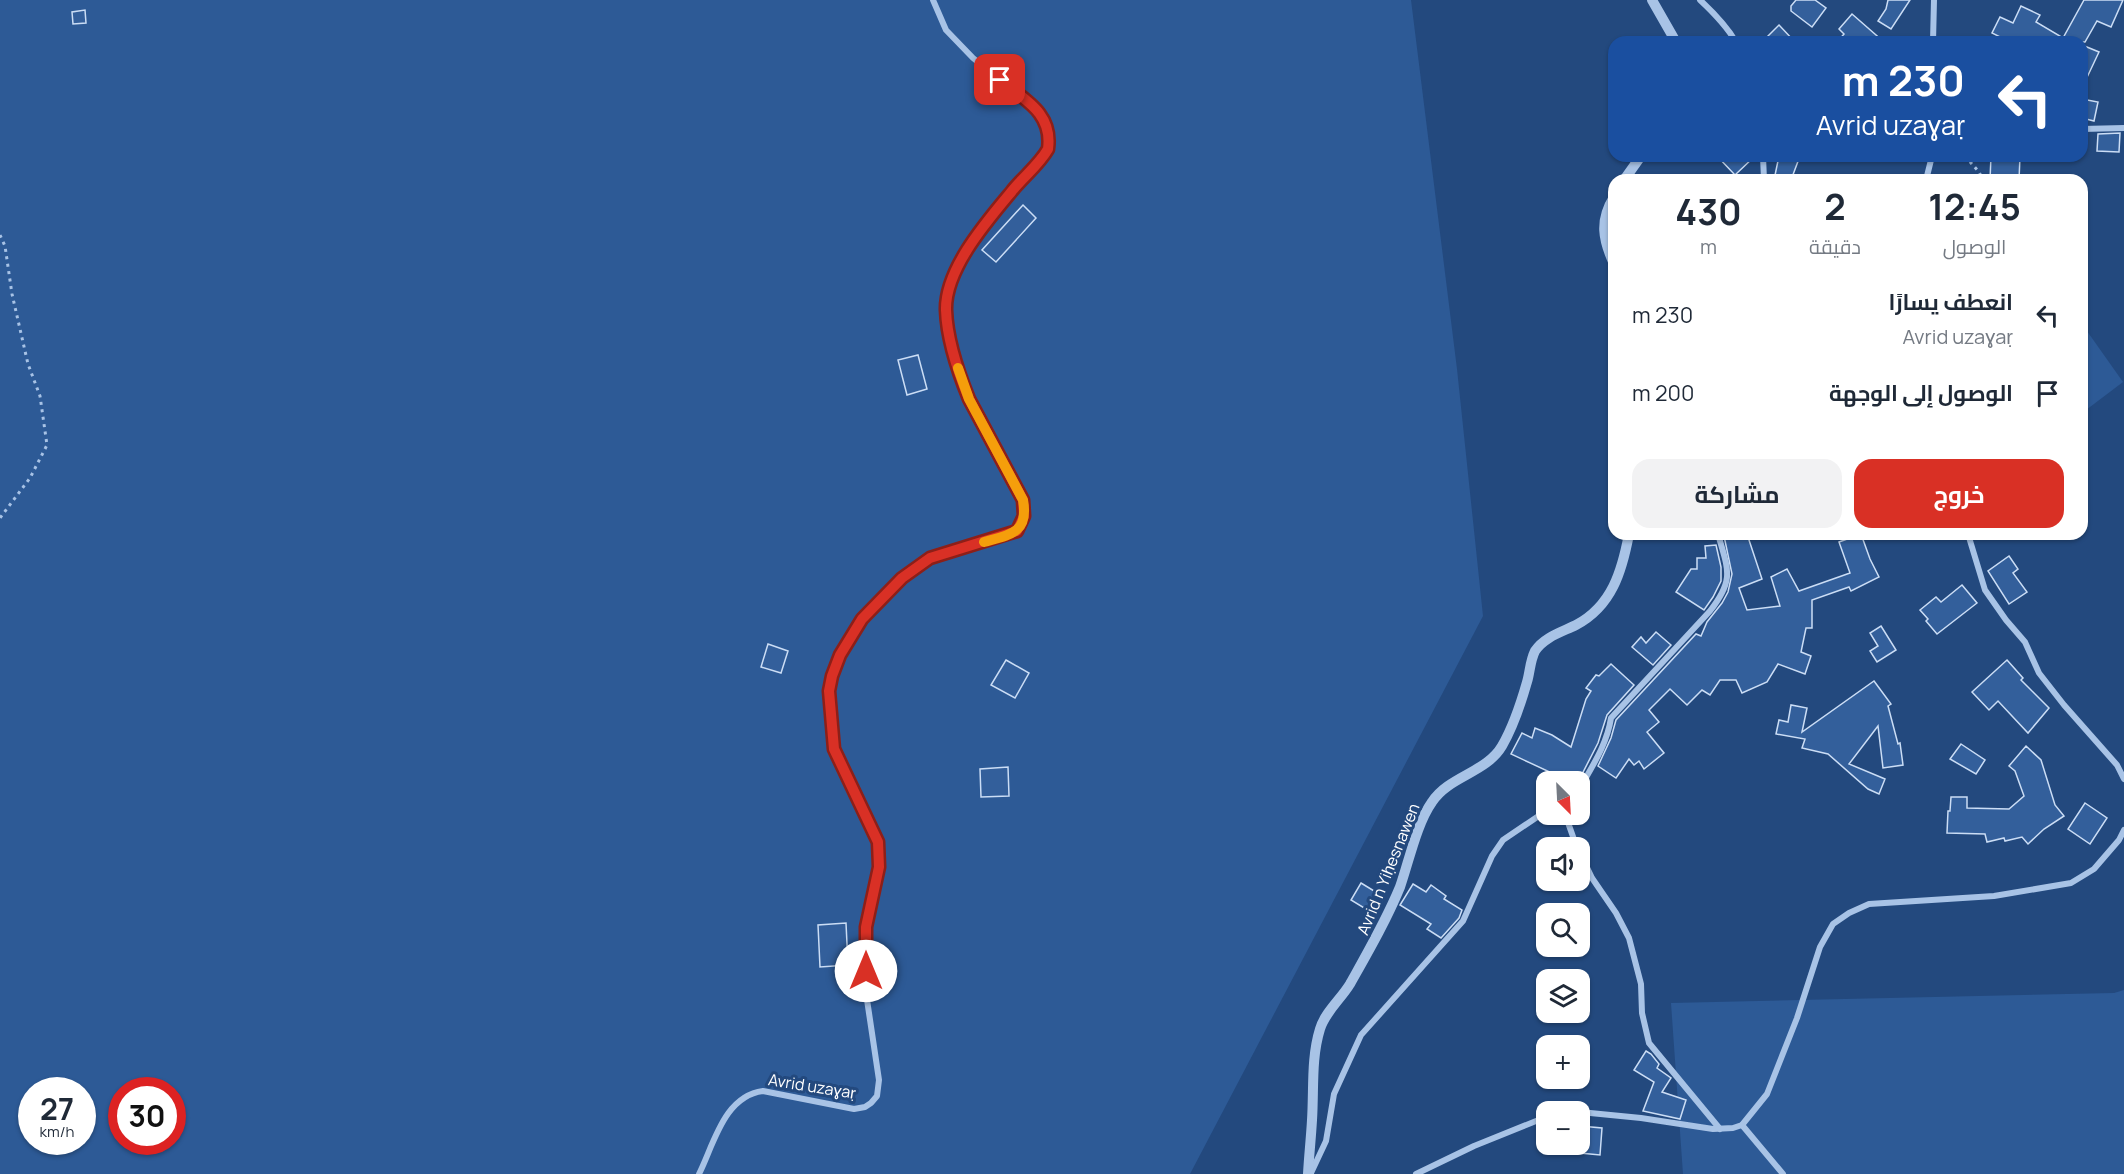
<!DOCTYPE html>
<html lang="ar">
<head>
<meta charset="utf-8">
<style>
	body { margin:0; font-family:Manrope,Cairo,sans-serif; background:#f2f2f3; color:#1f2937; direction:rtl; height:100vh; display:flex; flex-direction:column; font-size:22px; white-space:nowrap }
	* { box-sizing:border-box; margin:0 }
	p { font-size:20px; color:#747a83 }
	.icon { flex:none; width:33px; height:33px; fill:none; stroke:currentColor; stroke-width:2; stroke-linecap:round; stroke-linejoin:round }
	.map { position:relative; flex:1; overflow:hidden; direction:ltr }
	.drawer { position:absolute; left:1608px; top:174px; width:480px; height:366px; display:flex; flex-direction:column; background:#fff; border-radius:18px; box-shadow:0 2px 4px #0004; direction:rtl }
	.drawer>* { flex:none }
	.guide { position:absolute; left:1608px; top:36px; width:480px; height:126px; border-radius:18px; box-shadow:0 2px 4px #0004; direction:rtl; background:#1a4fa0; color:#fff; overflow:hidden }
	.needle { width:39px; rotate:156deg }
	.controls { position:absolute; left:1536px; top:771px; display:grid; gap:12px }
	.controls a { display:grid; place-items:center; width:54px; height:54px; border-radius:12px; background:#fff; box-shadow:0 2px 4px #0004; font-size:30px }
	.speed { position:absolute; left:18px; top:1077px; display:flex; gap:12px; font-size:30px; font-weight:700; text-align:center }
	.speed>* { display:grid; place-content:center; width:78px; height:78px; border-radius:50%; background:#fff; box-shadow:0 2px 4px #0004; line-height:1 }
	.speed small { font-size:15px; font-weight:400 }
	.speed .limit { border:9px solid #d22; background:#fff; color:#111 }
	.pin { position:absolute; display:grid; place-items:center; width:51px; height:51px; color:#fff; margin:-26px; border-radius:12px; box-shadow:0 3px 9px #0006 }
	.me { position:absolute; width:66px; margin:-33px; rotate:0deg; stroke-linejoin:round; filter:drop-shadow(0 0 4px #0008) }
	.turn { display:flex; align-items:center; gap:21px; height:126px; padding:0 24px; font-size:27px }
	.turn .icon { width:78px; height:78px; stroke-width:2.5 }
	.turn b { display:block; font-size:42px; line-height:51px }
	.eta { display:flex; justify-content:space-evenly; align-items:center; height:102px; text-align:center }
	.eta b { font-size:36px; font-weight:700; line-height:42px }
	.primary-button { display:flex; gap:12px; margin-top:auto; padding:12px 24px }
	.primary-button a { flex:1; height:69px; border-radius:18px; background:#d93025; color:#fff; font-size:24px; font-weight:700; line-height:69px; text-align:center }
	.primary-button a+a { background:#f2f2f3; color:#1f2937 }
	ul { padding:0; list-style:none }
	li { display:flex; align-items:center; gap:18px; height:78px; padding:0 24px }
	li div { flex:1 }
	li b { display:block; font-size:22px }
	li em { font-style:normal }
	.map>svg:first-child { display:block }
</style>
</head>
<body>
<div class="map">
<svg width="2124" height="1174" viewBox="0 0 2124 1174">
	<rect width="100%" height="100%" fill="#23497e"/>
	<g fill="#2d5a96" fill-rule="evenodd">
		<path d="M0 0H1411L1457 369 1483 616 1190 1174H0ZM32 1090H82V1142H32ZM122 1090H172V1142H122Z"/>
		<polygon points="2082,324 2123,382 2086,410 2082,405"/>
		<polygon points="2124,990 2124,1174 1683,1174 1671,1003 2114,993"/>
	</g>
	<g fill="#335f9b" stroke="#cbddf5" stroke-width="1.5">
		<polygon points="1796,0 1815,0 1826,8 1812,27 1791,11 1791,6"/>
		<polygon points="1888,0 1910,0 1891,29 1878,21 1886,9"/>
		<polygon points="2084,0 2123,0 2111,27 2097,21 2085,42 2010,42 1992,33 2000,17 2013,23 2021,6 2040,15 2036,22 2063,38"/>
		<polygon points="85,10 86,23 73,24 72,12"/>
		<polygon points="1852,14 1884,42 1837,42 1844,34 1839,29"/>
		<polygon points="1779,25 1795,42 1762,42"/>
		<polygon points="2082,45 2099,52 2082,88"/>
		<polygon points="2082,99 2098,102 2094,121 2082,118"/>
		<polygon points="2120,133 2119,152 2097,151 2098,134"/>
		<polygon points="1717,156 1755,156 1735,175"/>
		<polygon points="1779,156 1800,156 1791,180 1774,180"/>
		<polygon points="1991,156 2020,156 2019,180 1990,180"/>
		<polygon points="1023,205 1036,218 996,262 982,250"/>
		<polygon points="918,355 927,389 907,395 898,360"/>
		<polygon points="1731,534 1747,534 1762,579 1739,588 1747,610 1780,606 1771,577 1787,569 1799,591 1850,573 1839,542 1861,534 1870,559 1879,577 1851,591 1849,587 1812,600 1812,628 1806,628 1801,652 1811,656 1805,674 1778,664 1767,682 1742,693 1736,680 1720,680 1710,695 1702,690 1687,705 1670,689 1649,710 1659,722 1647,732 1664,753 1644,769 1639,761 1634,765 1629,759 1616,778 1598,766 1611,738 1616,720 1696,634 1701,636 1707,622 1722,603 1728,592 1732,574 1724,536"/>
		<polygon points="1716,545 1721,567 1721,581 1713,597 1704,610 1676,592 1691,569 1697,569 1697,558 1706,558 1705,546"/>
		<polygon points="2009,556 2018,569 2013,573 2027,592 2009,604 1988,571"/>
		<polygon points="1962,585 1977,603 1937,634 1926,621 1928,619 1920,610 1936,597 1941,602"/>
		<polygon points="1881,626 1896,650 1877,662 1870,651 1878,646 1870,633"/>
		<polygon points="1656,632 1671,645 1653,665 1632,647 1641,637 1646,643"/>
		<polygon points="768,644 788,651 781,673 761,667"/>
		<polygon points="1006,660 1029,673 1015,698 991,685"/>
		<polygon points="2007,660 2023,678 2021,680 2049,708 2028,733 1998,701 1989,710 1972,692"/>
		<polygon points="1611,664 1634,685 1607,715 1598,743 1578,782 1571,782 1511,754 1522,733 1532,738 1535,728 1552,735 1571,747 1586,699 1591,691 1586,688 1596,675 1599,676"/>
		<polygon points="1874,681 1891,704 1888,706 1898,744 1900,743 1903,765 1883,768 1878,726 1849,764 1885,779 1879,794 1868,789 1828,754 1802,748 1805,739 1776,734 1779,720 1788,722 1791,705 1807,708 1802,732"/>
		<polygon points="1961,744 1985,760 1976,774 1950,759"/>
		<polygon points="2026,746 2041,760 2055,805 2064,816 2044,829 2028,844 2022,837 2005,841 2004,838 1987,842 1985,834 1947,833 1948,811 1950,811 1951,797 1967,797 1967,808 2009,809 2024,796 2015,771 2009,766"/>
		<polygon points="1008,767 1009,796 981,797 980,769"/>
		<polygon points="2085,803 2107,818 2090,844 2068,829"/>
		<polygon points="1361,883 1384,897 1374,914 1351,900"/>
		<polygon points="1413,884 1426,892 1431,885 1446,896 1444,899 1462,910 1459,918 1441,938 1427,929 1431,924 1400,905"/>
		<polygon points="846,923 848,965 820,967 818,925"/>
		<polygon points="1646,1051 1651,1054 1659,1064 1657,1068 1671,1078 1662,1092 1686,1100 1680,1119 1643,1111 1654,1082 1634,1070"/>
		<polygon points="1580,1126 1602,1128 1600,1155 1580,1153"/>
	</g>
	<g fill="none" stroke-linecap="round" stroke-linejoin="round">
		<g stroke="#a8c3e6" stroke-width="3" stroke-dasharray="3 4.5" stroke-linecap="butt">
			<polyline points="1965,156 1979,172 1983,180"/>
			<polyline points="0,235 5,246 12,294 28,364 40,396 47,445 30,478 0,518"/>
		</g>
		<g stroke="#a8c3e6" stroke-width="6">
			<path d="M1700 0C1714 13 1726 25 1736 42"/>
			<polyline points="1933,42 1934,0"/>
			<polyline points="2082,129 2124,128"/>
			<polyline points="1763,156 1764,180"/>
			<polyline points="1926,180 1932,156"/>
			<polyline points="1968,534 1985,590 2006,620 2025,642 2039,673 2064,705 2117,765 2124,779"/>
			<path d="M1580 788C1593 765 1607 744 1611 718L1710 611C1735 579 1728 570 1718 534"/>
			<polyline points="1565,814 1577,848"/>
			<polyline points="1580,853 1592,878 1616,913 1629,938 1641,984 1642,1013 1649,1043 1720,1129"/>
			<polyline points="1580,1112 1641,1118 1713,1129 1733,1128 1742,1125 1767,1094 1797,1018 1820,947 1833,924 1849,913 1869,904 1994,896 2071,883 2094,869 2119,840 2124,830"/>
			<polyline points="1742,1125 1783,1174"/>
			<polyline points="1311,1173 1326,1141 1334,1094 1361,1035 1463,921 1492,856 1503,840 1546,811"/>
			<path d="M699 1174C714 1144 724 1096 763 1091L854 1109 865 1107 871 1103 877 1096 879 1080 866 993V927L879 867V859L878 842 834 749 829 691 832 676 840 655 862 619 902 578 930 558 1017 531 1024 516 1023 500 969 399C959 374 946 337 946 310 946 258 1011 192 1044 156L1048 149 1049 135 1045 120 1028 103 973 58 946 30 933 0"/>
			<polyline points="1416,1174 1474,1146 1546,1117"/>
		</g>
		<g stroke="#a8c3e6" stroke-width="10">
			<polyline points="1652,0 1676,42"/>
			<polyline points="1624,180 1641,156"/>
			<path d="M1614 197C1599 221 1603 240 1614 264"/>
			<path d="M1308 1174C1309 1156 1311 1138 1312 1120 1314 1089 1311 1058 1320 1029 1325 1012 1341 999 1350 984 1368 952 1386 921 1400 887 1409 861 1417 823 1432 802 1449 776 1486 773 1502 746 1513 727 1521 703 1527 682 1530 672 1530 661 1535 651 1544 637 1562 632 1576 625 1612 606 1622 571 1629 534"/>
		</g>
	</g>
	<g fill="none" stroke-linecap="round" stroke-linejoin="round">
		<g stroke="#8d1f18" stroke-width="15">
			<path id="route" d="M866 971V927L879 867 878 842 834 749 829 691 832 676 840 655 862 619 902 578 930 558 1017 531 1024 516 1023 500 969 399C958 372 947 340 946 310 945 269 987 221 1012 191 1023 177 1039 165 1048 149 1053 113 1025 100 1000 80"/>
		</g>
		<use href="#route" stroke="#d93025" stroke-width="10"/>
		<path stroke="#f59e0b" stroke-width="10" d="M958 368 969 399 1023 500C1029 533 1010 535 984 542"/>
	</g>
	<g text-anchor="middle" stroke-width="6" stroke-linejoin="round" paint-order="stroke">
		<g font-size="16" fill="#fff" stroke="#23497e">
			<text transform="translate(1388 869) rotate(-68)" y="6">Avrid n Yiḥesnawen</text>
			<text transform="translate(812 1086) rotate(9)" y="6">Avrid uzaɣaṛ</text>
		</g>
	</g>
</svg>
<div class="controls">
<a><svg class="needle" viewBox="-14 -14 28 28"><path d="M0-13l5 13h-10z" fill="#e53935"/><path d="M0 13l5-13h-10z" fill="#747a83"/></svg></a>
<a><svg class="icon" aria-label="sound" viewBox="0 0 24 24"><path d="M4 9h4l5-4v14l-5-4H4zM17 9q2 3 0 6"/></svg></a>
<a><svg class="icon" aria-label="search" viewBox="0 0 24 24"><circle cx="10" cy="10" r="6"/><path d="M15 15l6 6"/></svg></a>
<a><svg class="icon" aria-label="layers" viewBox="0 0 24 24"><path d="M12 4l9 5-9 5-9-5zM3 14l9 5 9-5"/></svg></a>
<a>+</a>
<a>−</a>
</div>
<div class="speed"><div>27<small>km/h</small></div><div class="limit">30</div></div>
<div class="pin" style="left:1000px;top:80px;background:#d93025"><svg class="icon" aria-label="arrive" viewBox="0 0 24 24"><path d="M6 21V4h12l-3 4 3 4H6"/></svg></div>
<svg class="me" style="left:866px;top:971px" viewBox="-20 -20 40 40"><circle r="19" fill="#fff"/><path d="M0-13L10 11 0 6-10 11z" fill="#d93025"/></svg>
<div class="guide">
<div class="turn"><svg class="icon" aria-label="left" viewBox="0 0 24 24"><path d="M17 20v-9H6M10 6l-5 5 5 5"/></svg><div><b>230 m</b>Avrid uzaɣaṛ</div></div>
</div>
<section class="drawer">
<div class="eta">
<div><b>12:45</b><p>الوصول</p></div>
<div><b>2</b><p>دقيقة</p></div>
<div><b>430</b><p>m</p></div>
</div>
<ul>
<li><svg class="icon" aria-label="left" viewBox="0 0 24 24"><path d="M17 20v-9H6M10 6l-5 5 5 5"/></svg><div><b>انعطف يسارًا</b><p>Avrid uzaɣaṛ</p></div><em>230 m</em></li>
<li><svg class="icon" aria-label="arrive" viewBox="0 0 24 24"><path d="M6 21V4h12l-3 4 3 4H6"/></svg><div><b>الوصول إلى الوجهة</b></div><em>200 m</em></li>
</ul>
<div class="primary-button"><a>خروج</a><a>مشاركة</a></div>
</section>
</div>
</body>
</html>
